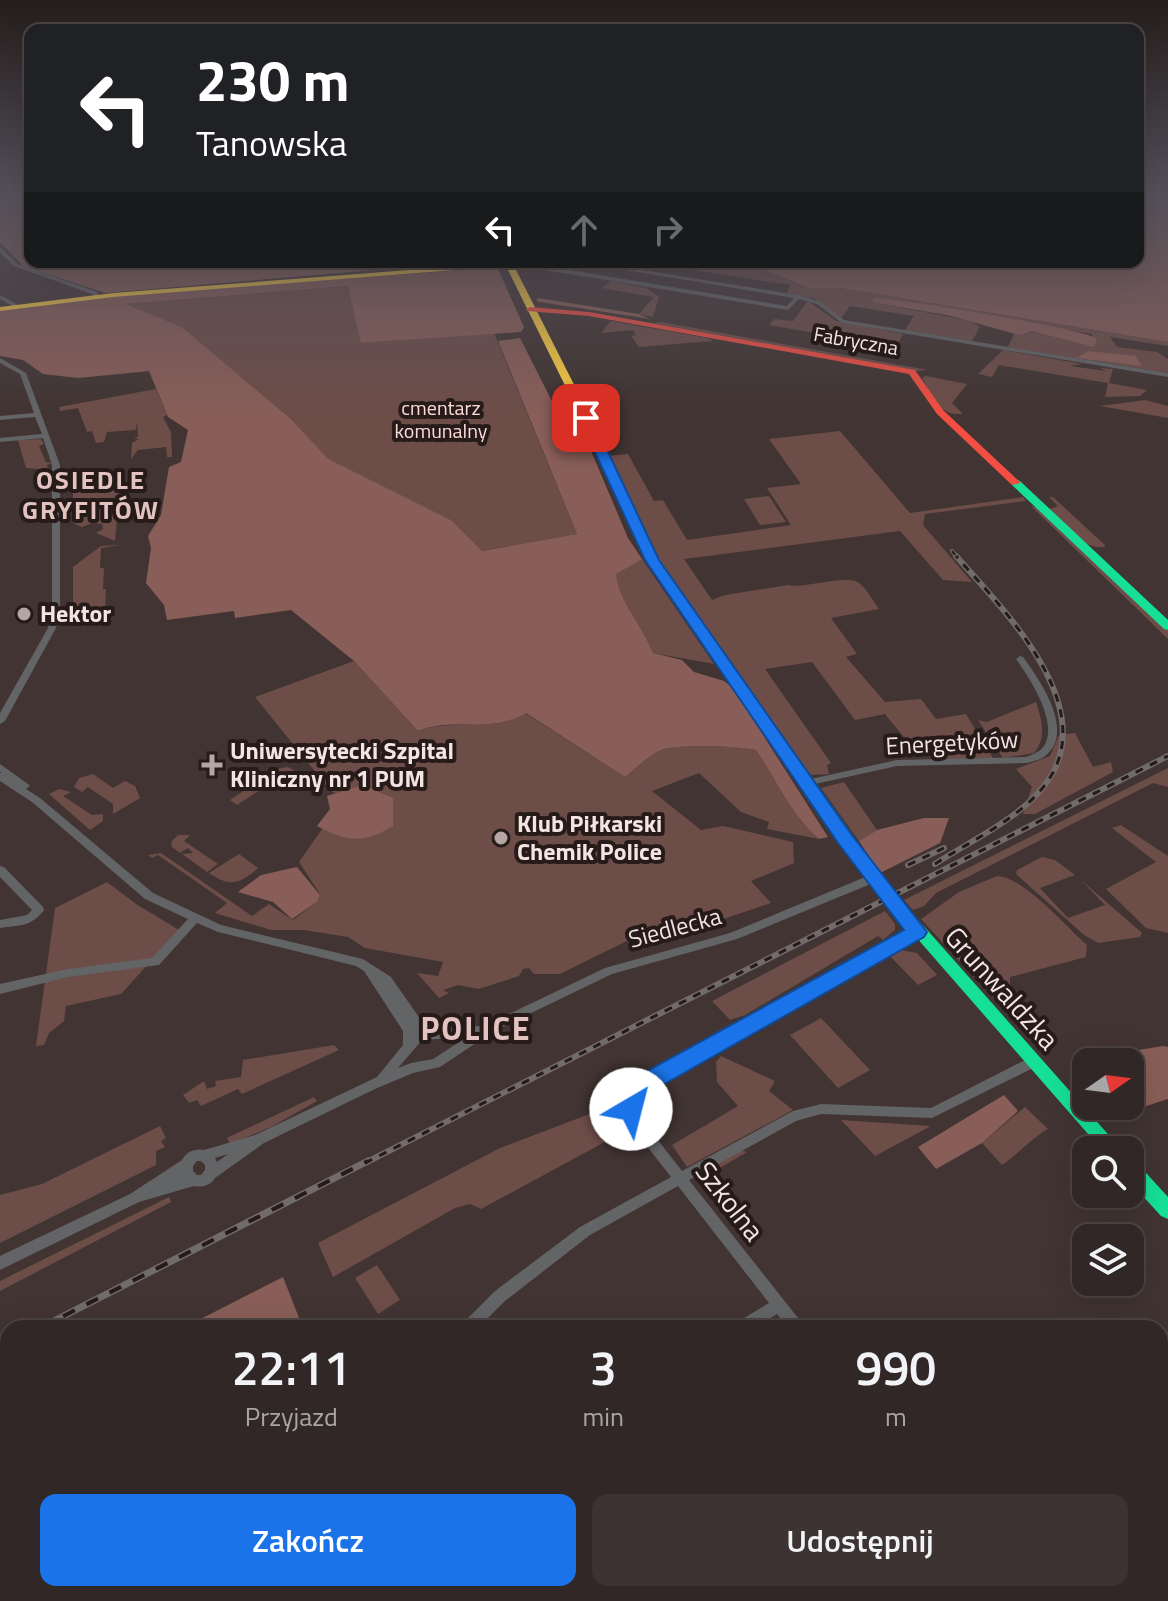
<!DOCTYPE html>
<html lang="pl">
<head>
<meta charset="utf-8">
<style>
	body { margin:0; font-family:"Titillium Web",sans-serif; background:#3d3332; color:#f1f3f6; height:100vh; display:flex; flex-direction:column; font-size:30px; white-space:nowrap }
	* { box-sizing:border-box; margin:0 }
	p { font-size:26px; color:#a8a5a7 }
	.icon { flex:none; width:44px; height:44px; fill:none; stroke:currentColor; stroke-width:2; stroke-linecap:round; stroke-linejoin:round }
	.map { position:relative; flex:1; overflow:hidden }
	.panel { position:absolute; left:0px; top:1320px; width:1168px; height:282px; display:flex; flex-direction:column; background:#312726; border-radius:24px 24px 0 0; box-shadow:0 8px 32px #0002,0 0 0 2px #4c4443 }
	.panel>* { flex:none }
	.banner { position:absolute; left:24px; top:24px; width:1120px; height:244px; border-radius:16px; box-shadow:0 8px 32px #0002,0 0 0 2px #4c4443; background:#202124; color:#fff; overflow:hidden }
	.needle { width:52px; rotate:76deg }
	.controls { position:absolute; left:1072px; top:1048px; display:grid; gap:16px }
	.controls a { display:grid; place-items:center; width:72px; height:72px; border-radius:16px; background:#312726; box-shadow:0 8px 32px #0002,0 0 0 2px #4c4443; font-size:40px }
	.pin { position:absolute; display:grid; place-items:center; width:68px; height:68px; color:#fff; margin:-34px; border-radius:16px; box-shadow:0 4px 12px #0006 }
	.me { position:absolute; width:88px; margin:-44px; rotate:37deg; stroke-linejoin:round; filter:drop-shadow(0 0 6px #0008) }
	.turn { display:flex; align-items:center; gap:28px; height:168px; padding:0 40px; font-size:36px }
	.turn .icon { width:104px; height:104px; stroke-width:2.5 }
	.turn b { display:block; font-size:56px; line-height:68px }
	.lanes { display:flex; align-items:center; height:76px; padding:0 40px; background:#0003; justify-content:center; gap:40px; direction:ltr }
	.lanes .off { opacity:.35 }
	.eta { display:flex; justify-content:space-evenly; align-items:center; height:136px; text-align:center }
	.eta b { font-size:48px; font-weight:600; line-height:56px }
	.primary-button { display:flex; gap:16px; margin-top:auto; padding:16px 40px }
	.primary-button a { flex:1; height:92px; border-radius:16px; background:#1a73e8; color:#fff; font-size:32px; font-weight:600; line-height:92px; text-align:center }
	.primary-button a+a { background:#3d3332; color:#f1f3f6 }
	.map>svg:first-child { display:block }
</style>
</head>
<body>
<div class="map">
<svg width="1168" height="1601" viewBox="0 0 1168 1601">
	<rect width="100%" height="100%" fill="#413432"/>
	<g fill="#6d4d48">
		<polygon points="608,262 709,262 764,270 809,288 840,288 1168,342 1168,346 1110,337 1117,347 1157,352 1168,359 1168,373 1008,347 1015,332 1038,332 1093,346 1092,334 878,298 878,303 970,321 980,327 972,341 905,330 914,316 850,306 840,320 815,299 787,293 790,285 640,262 633,267"/>
		<polygon points="611,281 646,288 659,297 653,317 639,314 654,297 602,288"/>
		<polygon points="349,286 362,343 494,333 577,534 481,551 451,520 328,460 291,419 182,327 123,304"/>
		<polygon points="808,301 836,321 903,334 896,347 769,325 774,319 793,321"/>
		<polygon points="611,321 707,338 713,341 639,347 631,336 636,335 633,330 601,333"/>
		<polygon points="661,322 928,370 916,371 653,323"/>
		<polygon points="1003,350 1082,364 1070,366 1106,371 1100,368 1113,369 1109,383 1147,390 1140,396 1105,397 1108,383 999,365 992,377 978,374"/>
		<path d="M926 376 967 384 952 403 963 414C938 417 932 395 922 378Z"/>
		<polygon points="156,389 167,415 163,417 171,432 172,457 167,457 166,447 138,450 131,459 132,443 139,439 134,439 138,437 137,422 136,430 107,432 104,442 96,443 92,431 87,432 78,408 60,411 59,407"/>
		<polygon points="1145,400 1168,406 1168,418 1100,406"/>
		<path d="M840 431 910 513 1023 497 1026 501 925 514 923 525 972 582 943 580 900 531 684 559 712 600 725 595 788 585C807 589 846 573 859 583 867 589 873 601 879 609L831 618 857 654 846 657 885 702 921 699 936 719 966 714 993 758C926 759 928 768 885 714L855 720 812 662 765 669 831 763 827 765 829 774 810 775 657 561 607 456 628 454 654 501 663 500 687 540 791 525 767 488 801 484 769 439Z"/>
		<polygon points="41,439 44,444 39,446 46,462 52,463 47,465 48,469 53,470 26,468 18,440"/>
		<polygon points="120,483 115,541 96,533 103,529 102,524 92,523 82,527 73,523 73,492"/>
		<polygon points="769,496 786,522 760,525 744,499"/>
		<path d="M1049 497H1053L1106 546C1086 554 1063 522 1049 509L1058 506Z"/>
		<polygon points="1031,506 1042,510 1168,629 1168,639"/>
		<polygon points="121,545 101,548 100,568 104,568 103,589 106,589 105,612 125,609 73,618 73,567 101,546"/>
		<path d="M637 559H642L714 664 653 653C642 624 620 604 616 574Z"/>
		<path d="M354 661 418 731C457 717 486 735 525 713L625 777C636 768 648 756 661 750 675 744 739 746 756 750 777 781 791 815 819 839L767 829 769 822 741 812 699 773 652 791 701 830 723 826 793 842 794 863 751 881 771 903 647 945 639 935 560 974H534L529 968 523 969 519 976 479 989 458 985 443 990 449 993 439 998 417 973 438 976 443 962 365 948 348 937 304 930H271L215 913 227 903 158 855 152 858 148 855 161 853 252 916 269 904 293 920 317 902 320 894 299 862 343 799 330 790 255 697Z"/>
		<path d="M1036 702C1042 720 1047 737 1034 753L1003 758 978 720 987 722Z"/>
		<polygon points="1075,733 1093,767 1111,762 1113,772 1035,814 1023,814 1032,787 1016,769 1050,756 1059,735"/>
		<polygon points="288,767 295,771 289,778 283,775 237,805 230,800 277,769"/>
		<polygon points="1168,768 1168,787 1153,783 936,893 924,906 913,910 904,900"/>
		<polygon points="93,774 113,788 125,781 135,786 140,798 113,814 113,804 88,787 82,792 74,787 79,778"/>
		<polygon points="844,782 877,830 859,841 821,788"/>
		<polygon points="59,789 71,792 63,796 92,815 103,814 103,821 90,830 49,794"/>
		<polygon points="1121,825 1168,856 1168,933 1146,928 1106,889 1156,862 1112,828"/>
		<polygon points="178,835 190,835 184,841 218,864 207,872 182,854 193,853 188,848 180,853 172,847 171,842"/>
		<path d="M239 854 258 868C239 885 230 887 209 873Z"/>
		<polygon points="1042,857 1055,860 1075,875 1040,888 1068,918 1105,905 1081,880 1142,933 1140,937 1098,943 1084,935 1016,874 1017,870"/>
		<path d="M997 876C1024 877 1066 927 1087 945L1086 957 1010 977V995L995 1000 921 919 959 892Z"/>
		<polygon points="107,882 136,904 179,930 121,994 66,1006 64,1021 49,1033 44,1045 36,1046 55,908"/>
		<polygon points="885,911 895,924 895,930 883,940 878,936 745,1015 730,1020 712,1001"/>
		<polygon points="900,950 917,953 937,975 918,985 890,956"/>
		<polygon points="821,1018 870,1070 838,1088 790,1035"/>
		<polygon points="334,1045 339,1050 242,1094 238,1089 201,1106 197,1100 189,1103 183,1095 204,1081 207,1089 216,1086 215,1081 241,1077 243,1060"/>
		<polygon points="721,1056 775,1081 769,1091 793,1110 687,1167 672,1145 738,1106 717,1082 716,1062"/>
		<polygon points="314,1097 317,1101 271,1127 230,1144 227,1138"/>
		<polygon points="608,1107 625,1131 481,1209 470,1204 455,1208 333,1277 318,1243 500,1148"/>
		<path d="M1025 1107 1048 1129C1030 1139 1020 1153 1002 1165L982 1143Z"/>
		<polygon points="841,1120 931,1126 875,1156"/>
		<polygon points="160,1126 166,1138 161,1141 165,1147 156,1151 156,1165 0,1243 0,1195 42,1184"/>
		<polygon points="736,1149 747,1152 708,1175 734,1211 728,1216 693,1173"/>
		<polygon points="169,1197 171,1202 0,1291 0,1281"/>
		<polygon points="377,1265 400,1300 378,1314 355,1278"/>
	</g>
	<g fill="#895e58">
		<polygon points="0,191 30,191 30,262 469,262 105,293 23,266 0,242"/>
		<polygon points="1138,191 1168,191 1168,342 840,288 809,288 764,270 709,262 1138,262"/>
		<path d="M489 268 498 269 524 327 521 332 361 343 348 286 125 304 182 327 291 419 328 459 451 520 482 551 577 534 498 341 520 338 560 417 575 437 586 439 628 538 642 559 616 574C620 604 642 624 653 653L682 660 694 672 724 681 733 688 828 837 819 839C791 815 777 781 756 750 739 746 674 744 661 750 648 756 636 768 625 777L526 713C486 735 457 716 418 731L354 661 291 610 235 618 234 611 167 620 164 605 146 583 151 548 148 536 161 515 169 467 181 462 188 430 168 417 149 371 78 378 43 374 23 360 0 356V311L105 297Z"/>
		<polygon points="538,298 639,314 650,319 540,302 536,300"/>
		<path d="M874 298C896 298 1088 329 1097 339L1094 347 1032 331 1019 335 951 316 878 303 872 301Z"/>
		<polygon points="1088,351 1136,356 1142,366 1077,358"/>
		<path d="M363 785 393 798V826C362 844 349 842 317 826L330 809 327 796Z"/>
		<polygon points="924,818 949,818 940,843 880,873 859,841 877,830"/>
		<polygon points="297,867 320,895 317,902 292,919 273,902 238,892 261,875"/>
		<polygon points="1163,1046 1168,1047 1168,1099 1115,1116 1109,1106 1130,1106 1130,1099 1147,1093 1130,1073 1130,1062 1121,1062 1114,1054"/>
		<polygon points="1004,1095 1018,1111 982,1143 936,1169 918,1147"/>
		<polygon points="283,1277 303,1328 183,1328"/>
		<polygon points="8,1417 8,1594 376,1594 379,1601 0,1601 0,1421"/>
	</g>
	<g fill="none" stroke-linecap="round" stroke-linejoin="round">
		<g fill="#636466" fill-rule="evenodd">
			<polygon points="0,247 18,264 97,292 99,297 94,298 92,294 14,266 0,252"/>
			<polygon points="578,262 591,262 798,295 821,302 844,320 1168,373 1168,377 842,323 817,304 799,299 788,310 539,269 510,269 507,267 510,265 539,265 787,306 794,298"/>
			<polygon points="0,295 18,305 19,306 14,307 0,299"/>
			<polygon points="0,358 26,373 60,465 60,609 56,628 5,721 0,724 0,713 48,628 52,609 52,465 43,438 0,442 0,438 42,434 35,417 0,420 0,416 34,413 20,374 0,363"/>
			<path d="M1020 656 1023 657C1040 680 1076 732 1045 756 1041 760 1033 761 1027 763L897 766 806 786 801 783 806 780 897 760 1026 757C1034 754 1043 751 1046 742 1056 718 1029 677 1016 659Z"/>
			<path d="M0 764 28 784 30 786 26 789 40 798 153 893 221 925 363 959 391 977 423 1023 433 1029 478 1026 482 1027 605 968 730 933 870 875H878L879 878 878 881 737 939 612 974 494 1031 440 1067 413 1073 375 1089 264 1143 215 1178C211 1185 202 1188 194 1186L139 1202 0 1270V1256L130 1194 182 1160C186 1152 195 1148 204 1150L255 1135 377 1077 403 1045V1031L364 971 356 966 218 932 197 923 159 965 68 977 0 994V984L68 969 152 958 188 919 145 899 32 802 0 781V773H2L0 772ZM467 1037 433 1059 411 1063 398 1068 422 1040ZM228 1154 217 1162 215 1158ZM197 1161H201L205 1165V1170L201 1175H197L193 1171V1166Z"/>
			<path d="M0 866 4 867 43 907 44 910C31 927 20 925 0 928V920L27 915 32 910 0 877Z"/>
			<polygon points="917,928 921,929 923,932 921,935 650,1087 639,1102 643,1121 682,1171 793,1111 821,1104 931,1108 1029,1058 1033,1057 1037,1058 1039,1062 1037,1066 932,1118 821,1114 796,1121 689,1180 802,1323 804,1328 788,1328 777,1314 754,1328 734,1328 736,1323 769,1303 678,1186 590,1235 505,1301 478,1328 461,1328 463,1323 495,1291 580,1227 671,1177 632,1127 626,1101 642,1079"/>
			<polygon points="1168,1332 1168,1348 1160,1352 1160,1336"/>
			<polygon points="524,1594 547,1594 543,1601 520,1601"/>
			<polygon points="586,1594 603,1594 605,1601 589,1601"/>
			<polygon points="789,1594 812,1594 808,1601 785,1601"/>
			<polygon points="1001,1594 1020,1594 1023,1601 1004,1601"/>
		</g>
		<g fill="#16e098" fill-rule="evenodd">
			<polygon points="1016,480 1020,481 1168,620 1168,630 1164,629 1012,485 1012,481"/>
			<polygon points="746,689 750,690 891,889 1122,1150 1102,1150 881,897 740,693"/>
			<polygon points="1130,1161 1137,1163 1168,1197 1168,1219 1161,1216 1130,1182"/>
		</g>
		<polygon fill="#ffcf43" fill-rule="evenodd" points="512,262 598,432 645,539 752,693 750,696 742,696 635,539 588,432 506,266 113,297 0,311 0,307 113,293"/>
		<polygon fill="#f24e42" fill-rule="evenodd" points="530,307 589,312 915,370 943,410 1021,483 1012,485 937,414 909,374 589,316 527,311 526,309"/>
		<g stroke="#716b6b" stroke-width="4">
			<polyline id="rail-far2" points="952,551 958,558"/>
		</g>
		<g stroke="#716b6b" stroke-width="6">
			<g id="rail-far1">
				<path d="M935 864C973 839 1027 816 1051 776 1096 701 1002 608 956 556"/>
				<polyline points="908,865 944,848"/>
				<polyline points="365,1163 1168,756"/>
			</g>
		</g>
		<g stroke="#716b6b" stroke-width="7">
			<g id="rail">
				<polyline points="40,1328 368,1161"/>
				<polyline points="0,1358 8,1354"/>
			</g>
		</g>
		<use href="#rail-far2" stroke="#261b19" stroke-width="2" stroke-dasharray="5" stroke-linecap="butt"/>
		<use href="#rail-far1" stroke="#261b19" stroke-width="3" stroke-dasharray="8" stroke-linecap="butt"/>
		<use href="#rail" stroke="#261b19" stroke-width="4" stroke-dasharray="13" stroke-linecap="butt"/>
	</g>
	<linearGradient id="sky" x2="0" y2="1"><stop stop-color="#241d1c"/><stop offset="0.46" stop-color="#54505a"/><stop offset="1" stop-color="#54505a" stop-opacity="0"/></linearGradient>
	<rect width="1168" height="415" fill="url(#sky)"/>
	<polygon fill="#1a73e8" stroke="#114b97" stroke-width="2" points="586,414 592,418 659,560 851,834 927,932 924,937 654,1090 644,1100 639,1115 631,1118 623,1115 620,1109 625,1089 638,1076 904,930 838,843 645,560 579,418"/>
	<g fill="#b5a6a4" stroke="#261b19" stroke-width="3">
		<circle cx="24" cy="614" r="8"/>
		<path d="M208 753h8v8h8v8h-8v8h-8v-8h-8v-8h8z"/>
		<circle cx="501" cy="838" r="8"/>
	</g>
	<g text-anchor="middle" stroke-width="8" stroke-linejoin="round" paint-order="stroke">
		<g font-size="20" fill="#f4e4e2" stroke="#261b19">
			<text transform="translate(856 341) rotate(10)" y="7">Fabryczna</text>
		</g>
		<g font-size="20" fill="#fcdbd6" stroke="#261b19">
			<text x="441" y="415">cmentarz<tspan x="441" dy="23">komunalny</tspan></text>
		</g>
		<g font-size="24" font-weight="bold" fill="#f4e4e2" stroke="#261b19" text-anchor="start">
			<text x="40" y="622">Hektor</text>
			<text x="230" y="759">Uniwersytecki Szpital<tspan x="230" dy="28">Kliniczny nr 1 PUM</tspan></text>
			<text x="517" y="832">Klub Piłkarski<tspan x="517" dy="28">Chemik Police</tspan></text>
		</g>
		<g font-size="24" fill="#f4e4e2" stroke="#261b19">
			<text transform="translate(952 743) rotate(-3)" y="8">Energetyków</text>
			<text transform="translate(675 928) rotate(-15)" y="8">Siedlecka</text>
		</g>
		<g font-size="26" font-weight="bold" letter-spacing="2" fill="#e2c3bf" stroke="#261b19">
			<text x="91" y="489">OSIEDLE<tspan x="91" dy="30">GRYFITÓW</tspan></text>
		</g>
		<g font-size="28" fill="#f4e4e2" stroke="#261b19">
			<text transform="translate(1002 988) rotate(48)" y="10">Grunwaldzka</text>
			<text transform="translate(730 1201) rotate(52)" y="10">Szkolna</text>
		</g>
		<g font-size="32" font-weight="bold" letter-spacing="2" fill="#e2c3bf" stroke="#261b19">
			<text x="476" y="1040">POLICE</text>
		</g>
	</g>
</svg>
<div class="controls">
<a><svg class="needle" viewBox="-14 -14 28 28"><path d="M0-13l5 13h-10z" fill="#e53935"/><path d="M0 13l5-13h-10z" fill="#a8a5a7"/></svg></a>
<a><svg class="icon" aria-label="search" viewBox="0 0 24 24"><circle cx="10" cy="10" r="6"/><path d="M15 15l6 6"/></svg></a>
<a><svg class="icon" aria-label="layers" viewBox="0 0 24 24"><path d="M12 4l9 5-9 5-9-5zM3 14l9 5 9-5"/></svg></a>
</div>
<div class="pin" style="left:586px;top:418px;background:#d93025"><svg class="icon" aria-label="arrive" viewBox="0 0 24 24"><path d="M6 21V4h12l-3 4 3 4H6"/></svg></div>
<svg class="me" style="left:631px;top:1109px" viewBox="-20 -20 40 40"><circle r="19" fill="#fff"/><path d="M0-13L10 11 0 6-10 11z" fill="#1a73e8"/></svg>
<div class="banner">
<div class="turn"><svg class="icon" aria-label="left" viewBox="0 0 24 24"><path d="M17 20v-9H6M10 6l-5 5 5 5"/></svg><div><b>230 m</b>Tanowska</div></div>
<div class="lanes"><svg class="icon" aria-label="left" viewBox="0 0 24 24"><path d="M17 20v-9H6M10 6l-5 5 5 5"/></svg><svg class="icon off" aria-label="ahead" viewBox="0 0 24 24"><path d="M12 20V5M6 11l6-6 6 6"/></svg><svg class="icon off" aria-label="right" viewBox="0 0 24 24"><path d="M7 20v-9h11M14 6l5 5-5 5"/></svg></div>
</div>
<section class="panel">
<div class="eta">
<div><b>22:11</b><p>Przyjazd</p></div>
<div><b>3</b><p>min</p></div>
<div><b>990</b><p>m</p></div>
</div>
<div class="primary-button"><a>Zakończ</a><a>Udostępnij</a></div>
</section>
</div>
</body>
</html>
